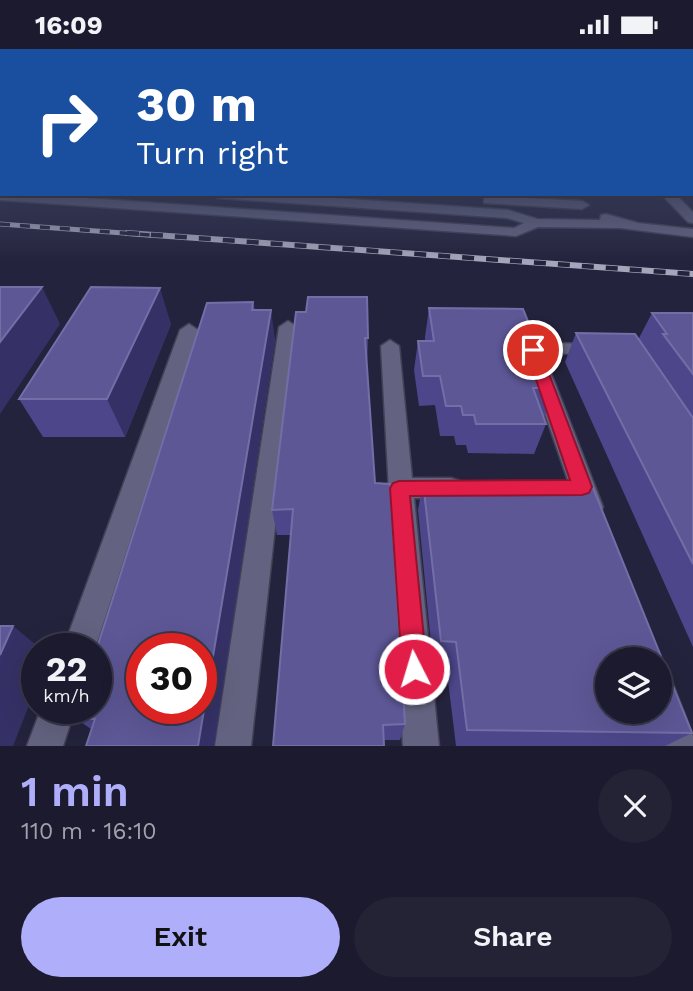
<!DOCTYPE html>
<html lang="en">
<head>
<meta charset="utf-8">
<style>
	body { margin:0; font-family:"Work Sans",sans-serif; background:#242336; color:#f1f3f6; height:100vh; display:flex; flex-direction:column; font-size:26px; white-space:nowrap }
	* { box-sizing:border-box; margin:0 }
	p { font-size:23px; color:#a0a1aa }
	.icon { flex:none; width:38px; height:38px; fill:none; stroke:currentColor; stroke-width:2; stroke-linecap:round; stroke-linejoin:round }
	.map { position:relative; height:697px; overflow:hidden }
	.sheet { display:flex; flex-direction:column; background:#1b1a2e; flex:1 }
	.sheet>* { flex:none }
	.top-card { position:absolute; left:0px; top:0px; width:693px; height:147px; box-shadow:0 7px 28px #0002,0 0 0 2px #39384a; background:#1a4fa0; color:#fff; overflow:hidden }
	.buttons { position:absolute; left:595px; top:598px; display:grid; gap:14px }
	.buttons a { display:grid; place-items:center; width:77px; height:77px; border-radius:50%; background:#1b1a2e; box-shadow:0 7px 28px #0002,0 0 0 2px #39384a; font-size:35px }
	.speed { position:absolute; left:21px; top:584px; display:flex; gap:14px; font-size:35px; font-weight:700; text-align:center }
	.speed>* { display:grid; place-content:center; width:91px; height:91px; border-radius:50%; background:#1b1a2e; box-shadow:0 7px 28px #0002,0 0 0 2px #39384a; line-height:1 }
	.speed small { font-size:18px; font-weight:400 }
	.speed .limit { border:10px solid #d22; background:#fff; color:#111 }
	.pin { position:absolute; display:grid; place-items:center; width:60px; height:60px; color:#fff; margin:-30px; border:4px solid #fff; border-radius:50%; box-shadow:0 2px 7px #0007 }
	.me { position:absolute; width:77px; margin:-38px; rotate:355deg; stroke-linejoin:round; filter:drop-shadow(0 0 5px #0008) }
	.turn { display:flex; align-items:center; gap:24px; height:147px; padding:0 21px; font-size:32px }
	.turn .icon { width:91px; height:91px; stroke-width:2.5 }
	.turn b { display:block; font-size:49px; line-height:60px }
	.round { display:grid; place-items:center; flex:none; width:74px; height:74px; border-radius:37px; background:#242336 }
	.headline { display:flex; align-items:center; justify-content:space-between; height:119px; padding:0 21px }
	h1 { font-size:42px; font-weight:600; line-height:52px; color:#afaefa }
	.button { display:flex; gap:14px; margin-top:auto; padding:14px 21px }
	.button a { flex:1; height:80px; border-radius:42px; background:#afaefa; color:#111; font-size:28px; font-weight:600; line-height:80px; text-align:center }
	.button a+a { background:#242336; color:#f1f3f6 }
	.status { display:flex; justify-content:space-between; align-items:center; height:49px; padding:0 35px; background:#1b1a2e; direction:ltr }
	.status svg { height:19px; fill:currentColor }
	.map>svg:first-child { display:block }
</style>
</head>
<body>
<div class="status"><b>16:09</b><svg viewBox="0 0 49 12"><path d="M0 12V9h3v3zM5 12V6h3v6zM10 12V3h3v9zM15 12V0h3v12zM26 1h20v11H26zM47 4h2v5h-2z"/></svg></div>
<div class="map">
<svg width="693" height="697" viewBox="0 0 693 697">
	<rect width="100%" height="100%" fill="#24233d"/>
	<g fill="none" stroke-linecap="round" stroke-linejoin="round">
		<g stroke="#424156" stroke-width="3">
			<g id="minor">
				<rect x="0" y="115" width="2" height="3"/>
				<rect x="0" y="127" width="2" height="8"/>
				<polygon points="0,143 514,179 524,174 507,169 218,149 212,145 277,145 508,161 537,170 600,171 601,166 606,165 638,174 693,180 693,188 620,179 538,178 516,187 0,151"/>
				<polygon points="661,145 675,145 693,163 693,174 688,173"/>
				<polygon points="489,147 582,152 589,156 582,160 484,154 484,148"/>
				<polygon points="288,272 297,278 251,697 215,697 279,278"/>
				<polygon points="189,275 198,281 95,600 63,600 180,281"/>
				<polygon points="390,291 399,297 412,429 451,429 460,432 463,439 460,446 451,449 414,449 439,697 403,697 381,297"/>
				<polygon points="558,294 605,296 607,300 605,304 598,306 551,304 549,300 551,296"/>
				<polygon points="541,317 548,319 551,324 603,458 599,466 590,469 581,466 577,458 531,324 534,319"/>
				<polygon points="660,628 672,633 693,687 693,697 661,697 650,663 660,663"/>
				<polygon points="41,660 75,660 63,697 27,697"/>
			</g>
		</g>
		<use href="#minor" fill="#636381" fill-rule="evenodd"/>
		<g stroke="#a6a6bb" stroke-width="5">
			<polyline id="rail-far1" points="0,175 151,186"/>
		</g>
		<g stroke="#a6a6bb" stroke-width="6">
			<polyline id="rail" points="127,184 693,225"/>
		</g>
		<use href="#rail-far1" stroke="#24233d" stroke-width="3.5" stroke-dasharray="10" stroke-linecap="butt"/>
		<use href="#rail" stroke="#24233d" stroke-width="4.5" stroke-dasharray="12" stroke-linecap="butt"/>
	</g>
	<g fill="#4d468a">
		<rect x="691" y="115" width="2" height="28"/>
		<polygon points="253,253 255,261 275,290 214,697 86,697 91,680 75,669"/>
		<polygon points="429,259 555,339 544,369 546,375 534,405 468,404 466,396 456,396 454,387 440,387 435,356 419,357 414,321 418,292 425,292 425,288"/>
		<polygon points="296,263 368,289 367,317 375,434 405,675 400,691 384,691 291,486 277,486 272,461"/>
		<polygon points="652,264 693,264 693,598 565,313 576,284 639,289"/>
		<polygon points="171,275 125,388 43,388 19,350"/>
		<polygon points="423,433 692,684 665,697 456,697 446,615 433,615 418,461"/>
	</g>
	<g fill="#353166">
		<polygon points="42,238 60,275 0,365 0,293"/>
		<polygon points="160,239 171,275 125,388 107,350"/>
		<polygon points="271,261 275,290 214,697 198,697"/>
		<polygon points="13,577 41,600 37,600 37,636 13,697 0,697 0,606"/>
	</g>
	<g fill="#5d5796" stroke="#736ea6" stroke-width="2" fill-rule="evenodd">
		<polygon points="0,238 42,238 0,293"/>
		<polygon points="91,238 160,239 107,350 19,350"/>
		<polygon points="308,248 367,248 368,289 365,289 375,434 390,435 405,675 383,676 384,697 273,697 293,460 272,461 296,263 306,263"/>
		<path d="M253 253 252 261H271L198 697H86L95 670 75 669 78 660H96V602L207 254ZM142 600H201V660H142Z"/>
		<polygon points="429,259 523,260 555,339 533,339 546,375 476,375 474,366 463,366 461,357 446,357 440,327 423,327 418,292 434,292"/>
		<polygon points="652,264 693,264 693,325 663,285 667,285"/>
		<polygon points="576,284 635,285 693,369 693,515"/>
		<path d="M423 433 591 434 692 684 467 681 456 593 441 592ZM607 611H660V663H607Z"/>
		<polygon points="0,577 13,577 0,606"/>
	</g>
	<linearGradient id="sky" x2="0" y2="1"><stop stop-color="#141322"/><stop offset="0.54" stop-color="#3f4562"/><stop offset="1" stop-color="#3f4562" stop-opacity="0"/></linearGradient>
	<rect width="693" height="213" fill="url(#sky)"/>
	<polygon fill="#e11d48" stroke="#92132f" stroke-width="2" points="533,297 540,301 592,438 589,444 582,446 410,447 427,620 423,628 414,632 406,628 402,620 390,439 393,434 399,432 570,431 526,301"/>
</svg>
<div class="buttons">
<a><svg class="icon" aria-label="layers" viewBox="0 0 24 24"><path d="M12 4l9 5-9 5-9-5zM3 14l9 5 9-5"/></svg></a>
</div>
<div class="speed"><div>22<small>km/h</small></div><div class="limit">30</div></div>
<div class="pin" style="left:533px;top:301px;background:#d93025"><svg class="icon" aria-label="arrive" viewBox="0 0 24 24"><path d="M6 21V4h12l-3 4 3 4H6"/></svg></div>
<svg class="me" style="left:414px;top:620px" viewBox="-20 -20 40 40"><circle r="17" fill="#e11d48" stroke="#fff" stroke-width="3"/><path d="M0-11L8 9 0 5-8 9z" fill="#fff"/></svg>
<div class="top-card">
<div class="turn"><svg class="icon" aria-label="right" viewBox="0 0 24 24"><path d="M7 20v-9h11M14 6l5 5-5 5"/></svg><div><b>30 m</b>Turn right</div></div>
</div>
</div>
<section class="sheet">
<div class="headline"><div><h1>1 min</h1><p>110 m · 16:10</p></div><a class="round"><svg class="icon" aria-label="close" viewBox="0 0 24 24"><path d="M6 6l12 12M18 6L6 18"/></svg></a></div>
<div class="button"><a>Exit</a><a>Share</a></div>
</section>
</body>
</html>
